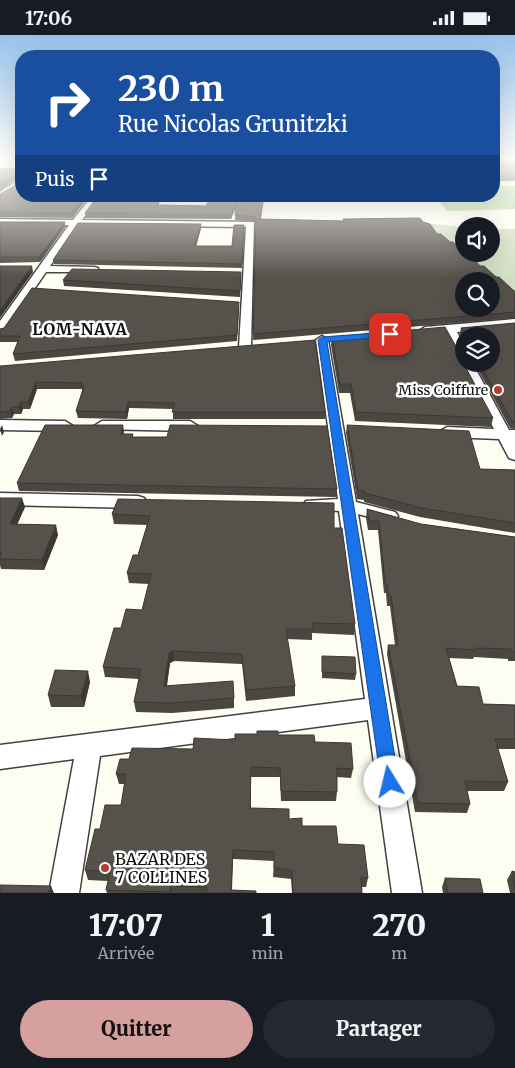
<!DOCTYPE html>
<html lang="fr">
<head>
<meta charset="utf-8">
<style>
	body { margin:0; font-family:Merriweather,serif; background:#242831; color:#f1f3f6; height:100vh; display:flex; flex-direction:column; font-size:19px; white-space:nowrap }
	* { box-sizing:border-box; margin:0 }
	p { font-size:16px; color:#9ea1a6 }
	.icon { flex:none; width:28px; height:28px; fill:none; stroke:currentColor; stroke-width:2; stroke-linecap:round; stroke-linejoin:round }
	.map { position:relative; height:858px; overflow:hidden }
	.side { display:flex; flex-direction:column; background:#171b24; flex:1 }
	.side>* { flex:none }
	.top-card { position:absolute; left:15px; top:15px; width:485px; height:152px; border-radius:20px; box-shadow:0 5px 20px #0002; background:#1a4fa0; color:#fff; overflow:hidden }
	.buttons { position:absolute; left:455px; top:182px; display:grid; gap:10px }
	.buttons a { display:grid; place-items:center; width:45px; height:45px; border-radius:50%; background:#171b24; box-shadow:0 5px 20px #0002; font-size:25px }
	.pin { position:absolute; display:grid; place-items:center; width:42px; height:42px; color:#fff; margin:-21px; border-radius:10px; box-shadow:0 2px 8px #0006 }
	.me { position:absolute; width:55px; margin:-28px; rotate:351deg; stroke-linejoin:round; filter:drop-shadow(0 0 4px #0008) }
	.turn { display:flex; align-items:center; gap:18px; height:105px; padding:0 20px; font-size:22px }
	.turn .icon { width:65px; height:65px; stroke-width:2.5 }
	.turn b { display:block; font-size:35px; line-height:42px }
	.then { display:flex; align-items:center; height:48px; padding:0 20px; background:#0003; gap:10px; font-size:19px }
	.eta { display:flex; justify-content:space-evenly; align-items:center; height:85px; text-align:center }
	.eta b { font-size:30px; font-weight:800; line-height:35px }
	.primary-button { display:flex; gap:10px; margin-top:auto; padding:10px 20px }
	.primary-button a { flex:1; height:58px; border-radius:30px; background:#d5a09e; color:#111; font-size:20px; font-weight:800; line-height:58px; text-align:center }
	.primary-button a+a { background:#242831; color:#f1f3f6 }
	.status { display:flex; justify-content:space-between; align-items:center; height:35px; padding:0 25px; background:#171b24; direction:ltr }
	.status svg { height:14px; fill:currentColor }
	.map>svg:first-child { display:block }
</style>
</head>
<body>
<div class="status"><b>17:06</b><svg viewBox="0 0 49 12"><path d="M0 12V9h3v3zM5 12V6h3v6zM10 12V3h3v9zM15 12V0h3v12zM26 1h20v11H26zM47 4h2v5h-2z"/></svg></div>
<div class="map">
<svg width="515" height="858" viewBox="0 0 515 858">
	<rect width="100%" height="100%" fill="#fefdf1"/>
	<polygon fill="#b0d59e" points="494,151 515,151 515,174 447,176 440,167 431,161 494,161"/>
	<g fill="#d2dec3">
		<path d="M423 188 464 192V217C451 206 436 199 423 188Z"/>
		<polygon points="491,194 515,194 515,259 466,219 491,219"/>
	</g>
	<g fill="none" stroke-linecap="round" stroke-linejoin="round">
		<g stroke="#414141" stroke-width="3">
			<g id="street">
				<polygon points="18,145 21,145 21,150 0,162 0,157"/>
				<polygon points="92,161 100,161 82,185 254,187 251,312 249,315 245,316 239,312 246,192 78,190 50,231 94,232 98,233 98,237 46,237 4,298 0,299 0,286 69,190 0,190 0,184 73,185"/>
				<polygon points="515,284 515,292 457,297 464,310 464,326 458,322 445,298 425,300 419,296 425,292"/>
				<polygon points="322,301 328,305 356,467 395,477 398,481 395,485 389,487 358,479 422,858 392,858 368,685 100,721 79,858 49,858 74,724 0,734 0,710 365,664 339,476 306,474 303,470 306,466 338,464 316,305"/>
				<polygon points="462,326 464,329 473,329 509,395 515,395 515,425 509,423 499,404 447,402 439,397 447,392 494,394 460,329"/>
				<polygon points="0,385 65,386 73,391 65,396 0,395"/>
				<polygon points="102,386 190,386 198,391 190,396 97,394 94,391"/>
				<polygon points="0,458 138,461 144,463 147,467 144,471 138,473 0,470"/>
			</g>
		</g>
		<use href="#street" fill="#fff" fill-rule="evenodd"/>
	</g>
	<g fill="#4a4640">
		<rect x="494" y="123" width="21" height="23"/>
		<polygon points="0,133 21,134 21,144 17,143 0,155"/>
		<polygon points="0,159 21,161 89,161 72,183 0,182"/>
		<polygon points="162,161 158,170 206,171 238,161 237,167 263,167 261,184 343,186 343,184 423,187 470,225 480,231 514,256 515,256 515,283 253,305 256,187 235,185 236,171 231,184 86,183 85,178"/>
		<polygon points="0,187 65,187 65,192 40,227 0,228"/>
		<polygon points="201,189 201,193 196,211 232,211 244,190 242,233 54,229 53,225"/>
		<polygon points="241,243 240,262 64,251 63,245"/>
		<polygon points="239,273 237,306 15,326 13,319 18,307 0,307 0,294"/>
		<polygon points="515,288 515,394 510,393 475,329 491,329 491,301 464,301 464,306 460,299 461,293"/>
		<polygon points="332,302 458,315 462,318 461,324 493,383 491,392 355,386 350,358 339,358 331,310"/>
		<polygon points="0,331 325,377 325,384 173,384 173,374 129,373 127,384 78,383 76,376 82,357 82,354 37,354 30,374 23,374 21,379 14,379 12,383 0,384"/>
		<polygon points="123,390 123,399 133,399 133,402 337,454 336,462 19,456 17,448"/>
		<polygon points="347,390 480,434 515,435 515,498 420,482 364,467 364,465 357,464 346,398"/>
		<polygon points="0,463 25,472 17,489 58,500 44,535 1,534 0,530"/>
		<polygon points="118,464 334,493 355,589 354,600 312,598 312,605 287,604 295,651 295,661 246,666 242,629 174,626 170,628 167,651 234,663 234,673 172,678 136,677 134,667 139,644 105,642 103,632 121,593 142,575 149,549 129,548 127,538 138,520 147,490 114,489 112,479"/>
		<polygon points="367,474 421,489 515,502 515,626 508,626 508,624 474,622 473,624 449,623 457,651 483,669 515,670 515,714 498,714 508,747 504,756 467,756 470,769 467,778 415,777 387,619 388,610 395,610 390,571 387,571 386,558 384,558 378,495 368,495 366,483"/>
		<polygon points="322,621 356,639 355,645 322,643"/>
		<polygon points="90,647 84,672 51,672 48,660"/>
		<polygon points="278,700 315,707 353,734 351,743 337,742 337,757 336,766 281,766 280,742 251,742 251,773 289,784 338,809 368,843 366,852 361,852 362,858 292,858 291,844 273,842 274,826 233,824 232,855 256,858 107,858 106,855 108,846 88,845 85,835 100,794 121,770 125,749 119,749 116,739 129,724 193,714 235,705"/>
		<polygon points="512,836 515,837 515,858 510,858 507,845"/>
		<polygon points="445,843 483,858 443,858 442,852"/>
	</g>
	<g fill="#3c3934">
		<polygon points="16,139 17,143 0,155 0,150"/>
		<polygon points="85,161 89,161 72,183 71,178"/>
		<polygon points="160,161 162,161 156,175 156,170"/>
		<polygon points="238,161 238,165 231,184 231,180"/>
		<polygon points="65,187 65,192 40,227 39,222"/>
		<polygon points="201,189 201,193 195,215 195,211"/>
		<polygon points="32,231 33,237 0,283 0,275"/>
		<polygon points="36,347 37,354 30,374 28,367"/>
		<polygon points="21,367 23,374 21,379 19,372"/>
		<polygon points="128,367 129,373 127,384 126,377"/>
		<polygon points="12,372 14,379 12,383 10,376"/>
		<polygon points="2,390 4,397 2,401 0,394"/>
		<polygon points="123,390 124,397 122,406 121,399"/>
		<polygon points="22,463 25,472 13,499 10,489"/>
		<polygon points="56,490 58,500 44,535 42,525"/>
		<polygon points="173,616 174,626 170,628 165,661 164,651 169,618"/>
		<polygon points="88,636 90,647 84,672 81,661"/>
		<polygon points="51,851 54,858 49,858"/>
	</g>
	<g fill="#56514b" stroke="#3c3934" fill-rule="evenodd">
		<polygon points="494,123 515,123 515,142 494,141"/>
		<polygon points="0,133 21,134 21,139 16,139 0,150"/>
		<polygon points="21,144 21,161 85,161 71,178 0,177 0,159 21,147"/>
		<polygon points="98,161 160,161 156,170 206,171 212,161 238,161 231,180 85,178"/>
		<path d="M236 167H263L260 184 344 186 343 184 420 183 423 187 430 189 437 199H441L450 207H453L470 225H475L480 231H484L496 242H499L514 256H515V277L253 299 256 182 235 180ZM464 246H491V274H464Z"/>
		<polygon points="0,187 65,187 39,222 0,222"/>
		<polygon points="78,188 201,189 195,211 232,211 234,190 244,190 242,229 53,225"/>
		<polygon points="0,231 32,231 0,275"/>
		<polygon points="72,234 241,237 240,256 63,245"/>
		<polygon points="32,253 239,267 237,300 13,319 20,301 0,301 0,294 4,293"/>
		<polygon points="515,288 515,387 512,386 480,329 491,329 491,301 466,301 461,293"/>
		<polygon points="445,292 458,315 462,318 460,322 493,383 356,377 351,349 340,349 332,302"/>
		<polygon points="315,305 325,377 172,377 175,368 128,367 126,377 76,376 84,351 81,351 82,348 36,347 28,367 21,367 19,372 12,372 10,376 0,377 0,331"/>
		<polygon points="45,390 123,390 121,399 133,399 132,402 167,402 170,390 327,391 337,454 17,448"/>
		<polygon points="347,390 469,396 480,434 515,435 515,488 422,473 365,458 365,456 358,455"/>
		<polygon points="0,463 22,463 10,489 56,490 42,525 0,524 0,521 1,517 0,517"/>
		<polygon points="118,464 334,468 334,493 342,493 355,589 312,588 313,594 286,594 295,651 246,655 242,619 173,616 169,618 164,651 233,646 234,663 171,668 134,667 141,634 103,632 114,593 121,593 126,574 142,575 151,539 127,538 133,520 138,520 150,481 112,479"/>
		<polygon points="367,474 421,489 515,502 515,617 512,616 511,614 476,613 476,615 446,613 457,651 479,652 483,669 515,670 515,704 495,704 508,747 465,746 470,769 418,768 388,610 398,610 391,561 389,561 387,549 385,548 379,486 369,486"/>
		<polygon points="322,621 355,622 356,639 322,637"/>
		<polygon points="55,635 88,636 81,661 48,660"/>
		<polygon points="257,696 278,696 278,700 314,700 315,707 351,708 353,734 337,733 337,757 281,756 280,733 251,732 250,773 289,774 289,784 302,783 302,791 336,791 338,809 364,810 368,843 361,843 362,858 293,858 292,835 274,833 274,817 233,815 231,855 256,856 256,858 206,858 207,852 171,851 170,857 106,855 110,837 85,835 95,794 100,794 105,770 121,770 126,739 116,739 120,724 129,724 132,713 193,714 194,703 235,705 235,699 257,699"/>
		<polygon points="512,836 515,837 515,855"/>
		<polygon points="445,843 480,844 483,858 448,858"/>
		<polygon points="0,850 51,851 49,858 0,858"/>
	</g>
	<linearGradient id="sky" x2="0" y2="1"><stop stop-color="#95c2ec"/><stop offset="0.51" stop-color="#fffef9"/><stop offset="1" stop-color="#fffef9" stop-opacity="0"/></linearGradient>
	<rect width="515" height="243" fill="url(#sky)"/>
	<polygon fill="#1a73e8" stroke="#114b97" points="390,297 394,299 393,301 327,307 399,747 396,753 390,756 383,753 381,747 318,305 322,302"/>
	<g fill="#b23b32" stroke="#fff" stroke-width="2">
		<circle cx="498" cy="355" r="5"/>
		<circle cx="105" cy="833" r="5"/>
	</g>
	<g text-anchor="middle" stroke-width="5" stroke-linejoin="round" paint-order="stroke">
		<g font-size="14" fill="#0e0e0e" stroke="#fff" text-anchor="end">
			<text x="488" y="360">Miss Coiffure</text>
		</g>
		<g font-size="16" font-weight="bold" letter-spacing="1" fill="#0e0e0e" stroke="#fff">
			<text x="80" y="300">LOM-NAVA</text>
		</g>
		<g font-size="16" fill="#0e0e0e" stroke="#fff" text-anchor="start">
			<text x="115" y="830">BAZAR DES<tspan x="115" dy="18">7 COLLINES</tspan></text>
		</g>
	</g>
</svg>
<div class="buttons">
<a><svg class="icon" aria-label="sound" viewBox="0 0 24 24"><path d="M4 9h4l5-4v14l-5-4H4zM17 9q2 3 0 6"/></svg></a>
<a><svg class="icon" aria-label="search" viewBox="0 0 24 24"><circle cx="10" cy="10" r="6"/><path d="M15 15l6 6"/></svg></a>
<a><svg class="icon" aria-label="layers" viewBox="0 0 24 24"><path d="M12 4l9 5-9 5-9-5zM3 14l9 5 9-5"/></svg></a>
</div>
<div class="pin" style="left:390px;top:299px;background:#d93025"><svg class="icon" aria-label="arrive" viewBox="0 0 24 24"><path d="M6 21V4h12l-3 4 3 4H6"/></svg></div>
<svg class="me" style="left:390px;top:747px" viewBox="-20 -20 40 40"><circle r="19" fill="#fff"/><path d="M0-13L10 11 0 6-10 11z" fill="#1a73e8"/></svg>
<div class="top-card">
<div class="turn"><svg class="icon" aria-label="right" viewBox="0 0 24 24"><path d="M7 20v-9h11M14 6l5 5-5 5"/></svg><div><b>230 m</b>Rue Nicolas Grunitzki</div></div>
<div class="then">Puis<svg class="icon" aria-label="arrive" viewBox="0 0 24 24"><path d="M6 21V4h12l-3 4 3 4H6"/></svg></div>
</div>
</div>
<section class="side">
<div class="eta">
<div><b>17:07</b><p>Arrivée</p></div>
<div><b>1</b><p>min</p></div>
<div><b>270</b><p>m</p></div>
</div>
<div class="primary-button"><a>Quitter</a><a>Partager</a></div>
</section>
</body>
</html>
